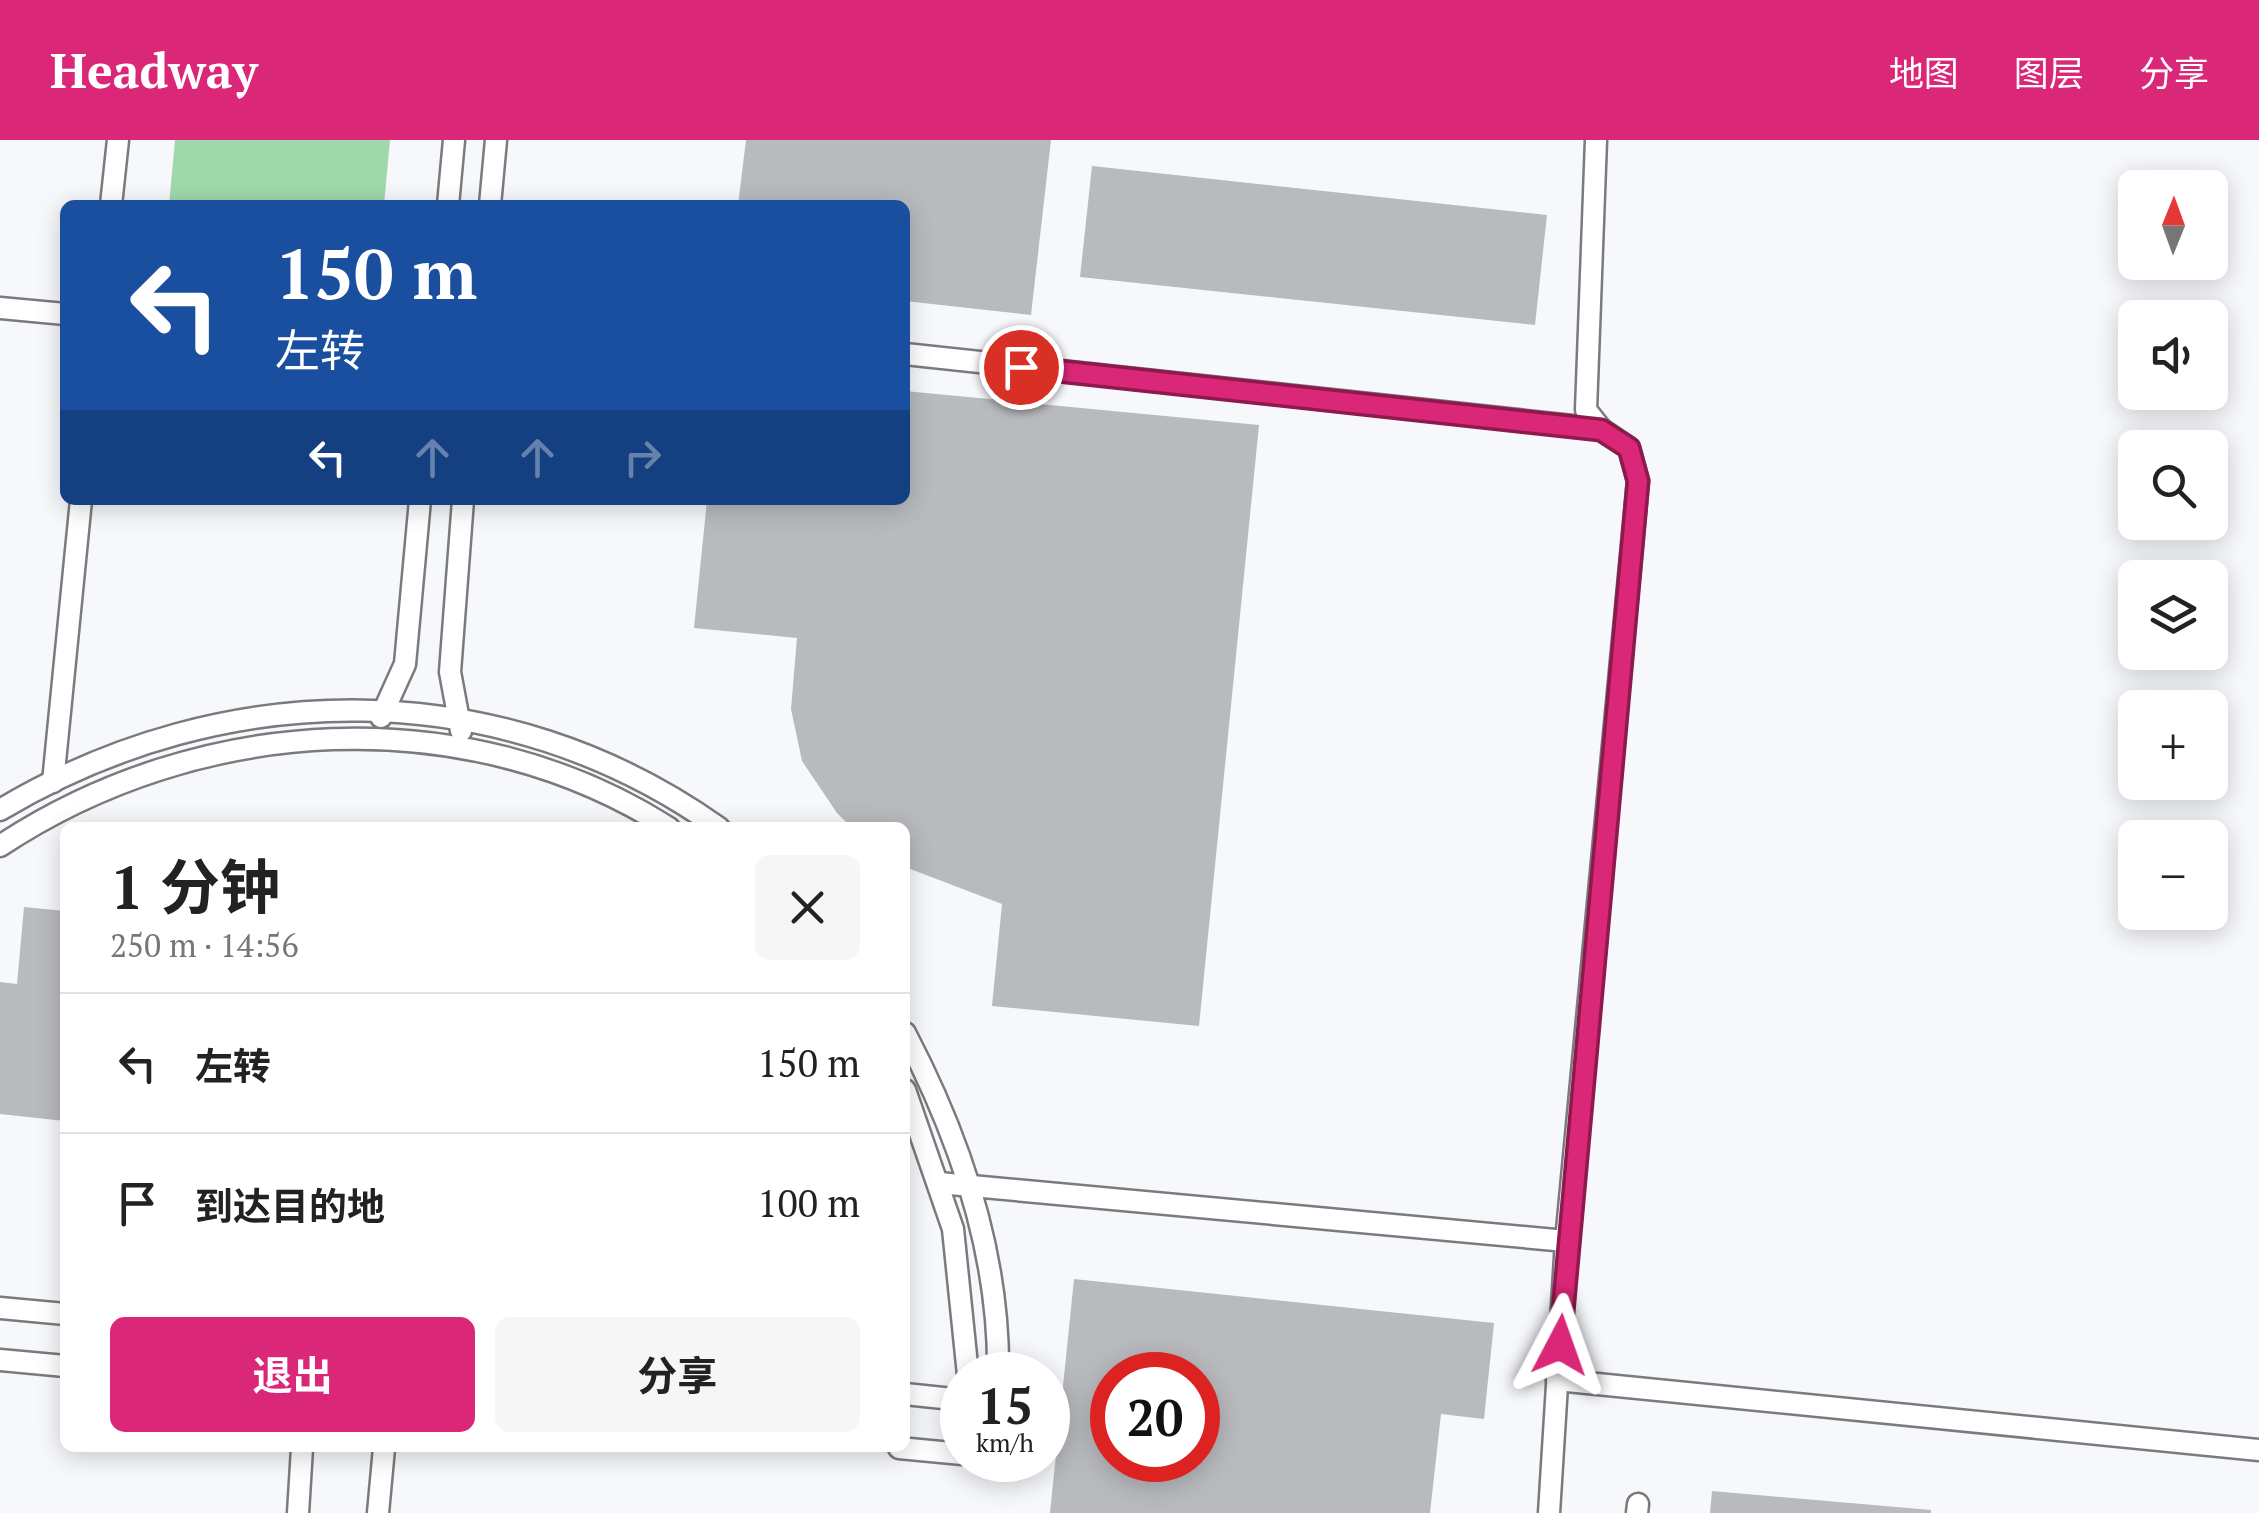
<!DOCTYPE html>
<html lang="zh">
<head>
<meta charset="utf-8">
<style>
	body { margin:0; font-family:"PT Serif","Noto Sans SC",serif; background:#f6f6f6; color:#222; height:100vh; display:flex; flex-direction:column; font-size:38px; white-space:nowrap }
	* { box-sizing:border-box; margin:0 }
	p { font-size:32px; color:#767676 }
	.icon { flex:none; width:55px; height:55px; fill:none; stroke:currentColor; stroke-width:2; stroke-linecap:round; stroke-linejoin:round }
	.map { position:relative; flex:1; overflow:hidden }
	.details { position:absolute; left:60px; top:682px; width:850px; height:630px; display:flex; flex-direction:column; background:#fff; border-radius:15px; box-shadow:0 5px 25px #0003 }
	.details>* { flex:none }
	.top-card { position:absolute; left:60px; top:60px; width:850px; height:305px; border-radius:15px; box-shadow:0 5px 25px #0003; background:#1a4fa0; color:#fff; overflow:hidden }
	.needle { width:65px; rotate:1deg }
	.tools { position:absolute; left:2118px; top:30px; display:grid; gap:20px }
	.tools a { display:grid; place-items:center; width:110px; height:110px; border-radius:15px; background:#fff; box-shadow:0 5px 25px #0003; font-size:50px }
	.speed { position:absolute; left:940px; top:1212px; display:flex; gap:20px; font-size:50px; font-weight:700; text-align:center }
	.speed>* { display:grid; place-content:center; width:130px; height:130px; border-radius:50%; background:#fff; box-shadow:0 5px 25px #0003; line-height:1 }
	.speed small { font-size:25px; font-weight:400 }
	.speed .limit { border:15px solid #d22; background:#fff; color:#111 }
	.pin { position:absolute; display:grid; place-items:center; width:85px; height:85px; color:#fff; margin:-42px; border:5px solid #fff; border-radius:50%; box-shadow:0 2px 10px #0007 }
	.me { position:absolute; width:110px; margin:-55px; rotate:4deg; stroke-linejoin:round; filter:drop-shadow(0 0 8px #0008) }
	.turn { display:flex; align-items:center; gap:35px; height:210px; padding:0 50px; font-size:45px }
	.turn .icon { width:130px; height:130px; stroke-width:2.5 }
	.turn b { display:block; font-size:70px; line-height:85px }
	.lanes { display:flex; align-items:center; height:95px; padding:0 50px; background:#0003; justify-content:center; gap:50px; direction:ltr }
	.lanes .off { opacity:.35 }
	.round { display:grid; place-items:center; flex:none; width:105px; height:105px; border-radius:15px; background:#f6f6f6 }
	.summary { display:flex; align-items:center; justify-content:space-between; height:170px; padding:0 50px }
	h1 { font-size:60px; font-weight:700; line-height:75px }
	.action { display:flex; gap:20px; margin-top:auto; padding:20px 50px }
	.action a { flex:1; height:115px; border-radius:15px; background:#db2777; color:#fff; font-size:40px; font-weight:700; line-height:115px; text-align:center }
	.action a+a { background:#f6f6f6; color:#222 }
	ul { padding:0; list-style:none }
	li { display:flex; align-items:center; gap:30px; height:140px; padding:0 50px; border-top:2px solid #e0e0e0 }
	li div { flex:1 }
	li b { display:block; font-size:38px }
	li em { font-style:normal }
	header { display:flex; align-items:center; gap:60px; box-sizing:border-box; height:140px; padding:0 50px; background:#db2777; color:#fff }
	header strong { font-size:48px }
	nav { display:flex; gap:55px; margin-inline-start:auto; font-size:35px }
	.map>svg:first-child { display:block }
</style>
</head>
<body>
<header>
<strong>Headway</strong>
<nav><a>地图</a><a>图层</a><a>分享</a></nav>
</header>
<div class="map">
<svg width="2259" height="1373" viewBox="0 0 2259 1373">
	<rect width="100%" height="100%" fill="#f6f8fc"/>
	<polygon fill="#9ed9ab" points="175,0 390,0 384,65 169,65"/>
	<g fill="#b8babd" fill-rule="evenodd">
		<polygon points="746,0 1051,0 1031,175 905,161 905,65 738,65"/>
		<polygon points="1092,26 1547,75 1535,185 1080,137"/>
		<polygon points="905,251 1259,285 1199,886 992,866 1002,764 905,727 905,688 852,688 837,673 802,621 791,569 797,498 694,488 707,360 905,360"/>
		<polygon points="24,767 65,771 65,981 0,974 0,842 17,844"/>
		<path d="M1074 1139 1494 1183 1484 1279 1441 1274 1430 1373H1050ZM1112 1235H1198V1320H1112Z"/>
		<polygon points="1712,1351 1931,1370 1931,1373 1710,1373"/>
	</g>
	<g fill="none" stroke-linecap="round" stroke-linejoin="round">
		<g stroke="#797b7e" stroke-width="25">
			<g id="lane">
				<polyline points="111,65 118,0"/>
				<polyline points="448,65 454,0"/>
				<polyline points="490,65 496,0"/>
				<polyline points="0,168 65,174"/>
				<polyline points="905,214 1601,289"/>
				<polyline points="381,577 405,524 420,360"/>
				<polyline points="461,591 450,532 463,360"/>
				<polyline points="53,642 81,360"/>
				<path d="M0 670C226 535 503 534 719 688"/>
				<path d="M0 706C198 575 465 558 669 688"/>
				<path d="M905 893C960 998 1000 1115 998 1235"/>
				<polyline points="905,950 953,1089 968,1235"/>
				<polyline points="939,1043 1566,1101 1638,341 1629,308 1601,289 1586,270 1596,0"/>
				<polyline points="0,1168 65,1174"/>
				<polyline points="0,1220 65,1226"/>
				<polyline points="1557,1240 2259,1310"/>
				<polyline points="905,1254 962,1260"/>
				<polyline points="899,1308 962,1314"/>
				<polyline points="298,1373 302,1308"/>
				<polyline points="378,1373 384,1308"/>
				<polyline points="1549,1373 1566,1101"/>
				<polyline points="1637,1373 1638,1364"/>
			</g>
		</g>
		<use href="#lane" stroke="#fff" stroke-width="20"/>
	</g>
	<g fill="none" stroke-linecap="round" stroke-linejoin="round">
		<g stroke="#8e194d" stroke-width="25">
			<polyline id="route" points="1021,227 1601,290 1629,308 1638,341 1560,1205"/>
		</g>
		<use href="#route" stroke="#db2777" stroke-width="18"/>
	</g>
</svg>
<div class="tools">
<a><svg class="needle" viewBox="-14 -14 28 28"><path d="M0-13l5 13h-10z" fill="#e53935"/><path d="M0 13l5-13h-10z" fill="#767676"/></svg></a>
<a><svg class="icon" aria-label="sound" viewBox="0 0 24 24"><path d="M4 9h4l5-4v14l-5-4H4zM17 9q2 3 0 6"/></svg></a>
<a><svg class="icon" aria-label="search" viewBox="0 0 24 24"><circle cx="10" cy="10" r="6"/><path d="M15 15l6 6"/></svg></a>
<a><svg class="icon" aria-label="layers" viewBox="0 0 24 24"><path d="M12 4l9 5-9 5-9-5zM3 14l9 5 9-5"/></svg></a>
<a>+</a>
<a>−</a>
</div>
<div class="speed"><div>15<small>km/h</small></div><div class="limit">20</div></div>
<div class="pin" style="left:1021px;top:227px;background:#d93025"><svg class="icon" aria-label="arrive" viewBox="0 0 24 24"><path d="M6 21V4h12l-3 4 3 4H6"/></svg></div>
<svg class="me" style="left:1560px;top:1205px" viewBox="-20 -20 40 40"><path d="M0-17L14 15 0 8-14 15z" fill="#db2777" stroke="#fff" stroke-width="4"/></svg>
<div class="top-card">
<div class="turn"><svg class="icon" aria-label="left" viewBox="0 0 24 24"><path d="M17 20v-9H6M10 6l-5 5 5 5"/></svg><div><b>150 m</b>左转</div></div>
<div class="lanes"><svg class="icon" aria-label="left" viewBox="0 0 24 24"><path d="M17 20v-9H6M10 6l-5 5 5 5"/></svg><svg class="icon off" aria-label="ahead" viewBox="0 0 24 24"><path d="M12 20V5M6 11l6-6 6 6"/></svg><svg class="icon off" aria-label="ahead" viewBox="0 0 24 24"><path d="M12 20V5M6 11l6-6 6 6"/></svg><svg class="icon off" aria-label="right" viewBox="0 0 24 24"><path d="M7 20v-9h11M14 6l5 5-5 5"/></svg></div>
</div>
<section class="details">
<div class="summary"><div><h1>1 分钟</h1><p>250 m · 14:56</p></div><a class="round"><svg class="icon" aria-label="close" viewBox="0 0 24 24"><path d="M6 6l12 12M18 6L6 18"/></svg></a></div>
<ul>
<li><svg class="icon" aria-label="left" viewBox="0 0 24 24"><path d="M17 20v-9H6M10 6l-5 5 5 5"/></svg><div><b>左转</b></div><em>150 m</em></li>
<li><svg class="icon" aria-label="arrive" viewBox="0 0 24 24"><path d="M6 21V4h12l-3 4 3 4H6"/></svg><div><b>到达目的地</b></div><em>100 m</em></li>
</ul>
<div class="action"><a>退出</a><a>分享</a></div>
</section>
</div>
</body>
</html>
